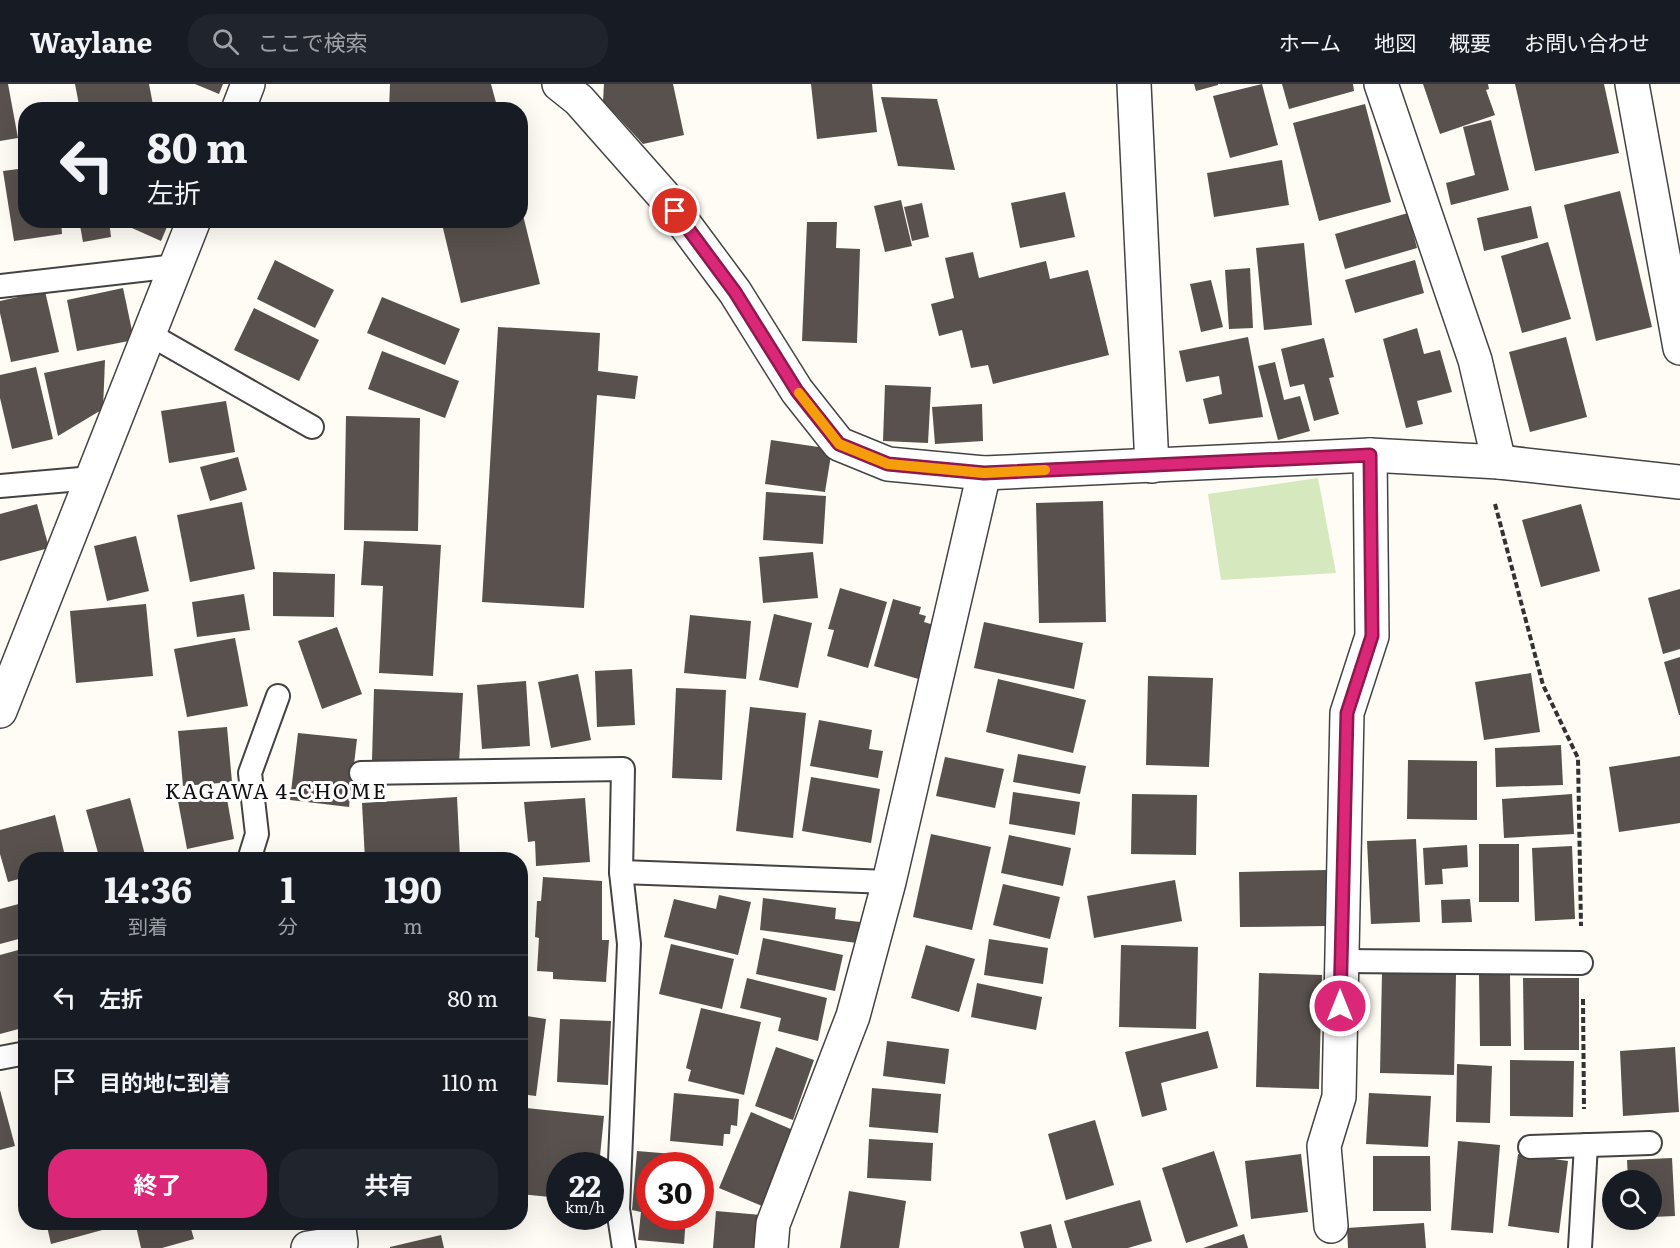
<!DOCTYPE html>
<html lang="ja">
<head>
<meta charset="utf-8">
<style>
	body { margin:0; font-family:Literata,"Noto Sans JP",serif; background:#20242c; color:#f1f3f6; height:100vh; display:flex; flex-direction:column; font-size:22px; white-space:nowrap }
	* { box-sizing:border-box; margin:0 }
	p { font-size:20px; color:#9ea1a6 }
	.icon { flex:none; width:33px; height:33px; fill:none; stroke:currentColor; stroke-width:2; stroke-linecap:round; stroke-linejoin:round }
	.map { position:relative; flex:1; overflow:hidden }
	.drawer { position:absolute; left:18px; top:768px; width:510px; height:378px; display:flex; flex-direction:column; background:#171b24; border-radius:24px; box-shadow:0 6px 24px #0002 }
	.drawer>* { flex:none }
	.top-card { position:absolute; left:18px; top:18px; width:510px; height:126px; border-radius:24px; box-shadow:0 6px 24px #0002; background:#171b24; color:#f1f3f6; overflow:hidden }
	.fabs { position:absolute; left:1602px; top:1086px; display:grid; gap:12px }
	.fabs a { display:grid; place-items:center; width:60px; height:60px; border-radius:50%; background:#171b24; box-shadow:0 6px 24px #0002; font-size:30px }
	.speed { position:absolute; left:546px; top:1068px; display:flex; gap:12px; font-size:30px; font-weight:700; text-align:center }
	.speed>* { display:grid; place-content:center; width:78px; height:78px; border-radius:50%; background:#171b24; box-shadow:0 6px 24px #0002; line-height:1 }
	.speed small { font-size:15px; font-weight:400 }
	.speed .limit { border:9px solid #d22; background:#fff; color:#111 }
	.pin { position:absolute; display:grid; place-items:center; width:51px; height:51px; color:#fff; margin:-26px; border:3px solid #fff; border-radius:50%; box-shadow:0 2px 6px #0007 }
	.me { position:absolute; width:66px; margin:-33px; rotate:0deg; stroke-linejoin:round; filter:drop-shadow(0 0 4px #0008) }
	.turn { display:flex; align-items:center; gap:21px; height:126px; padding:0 30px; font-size:27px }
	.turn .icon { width:78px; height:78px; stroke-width:2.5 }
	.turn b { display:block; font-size:42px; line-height:51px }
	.eta { display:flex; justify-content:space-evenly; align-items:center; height:102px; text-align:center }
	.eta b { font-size:36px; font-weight:700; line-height:42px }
	.cta { display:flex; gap:12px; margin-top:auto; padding:12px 30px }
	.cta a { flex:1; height:69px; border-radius:24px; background:#db2777; color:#fff; font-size:24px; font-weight:700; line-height:69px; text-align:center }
	.cta a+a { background:#20242c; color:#f1f3f6 }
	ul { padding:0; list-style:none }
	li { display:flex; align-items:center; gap:18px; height:84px; padding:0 30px; border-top:2px solid #363941 }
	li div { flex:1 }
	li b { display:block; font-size:22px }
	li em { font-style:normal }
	header { display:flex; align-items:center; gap:36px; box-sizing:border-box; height:84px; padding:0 30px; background:#171b24; border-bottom:2px solid #363941 }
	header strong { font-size:28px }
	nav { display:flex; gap:33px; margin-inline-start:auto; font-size:21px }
	.search { width:420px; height:54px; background:#20242c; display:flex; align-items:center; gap:15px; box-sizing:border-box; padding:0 21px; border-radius:24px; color:#9ea1a6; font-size:22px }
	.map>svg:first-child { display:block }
</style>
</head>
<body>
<header>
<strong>Waylane</strong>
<div class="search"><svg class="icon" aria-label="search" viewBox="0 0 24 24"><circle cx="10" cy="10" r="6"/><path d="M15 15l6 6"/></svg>ここで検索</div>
<nav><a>ホーム</a><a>地図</a><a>概要</a><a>お問い合わせ</a></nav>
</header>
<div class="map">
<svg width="1680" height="1164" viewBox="0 0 1680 1164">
	<rect width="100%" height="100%" fill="#fefcf4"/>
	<polygon fill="#d5e8be" points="1318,394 1336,489 1221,496 1208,410"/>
	<g fill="#58514d">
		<polygon points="0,0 8,0 18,54 0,57"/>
		<polygon points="75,0 149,0 154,26 80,26"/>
		<polygon points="195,0 223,0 219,10"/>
		<polygon points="390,0 491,0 498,26 389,26"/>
		<polygon points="604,0 673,0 684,51 643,60 603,17"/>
		<polygon points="811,0 872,0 877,48 817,55"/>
		<polygon points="1194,0 1218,0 1218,1 1196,7"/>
		<polygon points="1262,0 1278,61 1230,74 1213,12"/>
		<polygon points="1282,0 1353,0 1354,7 1289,25"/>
		<polygon points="1423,0 1488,0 1489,5 1486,6 1495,31 1440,50"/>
		<polygon points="1515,0 1604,0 1619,69 1535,87"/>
		<polygon points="881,13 937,15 955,86 898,82"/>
		<polygon points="1365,20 1391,118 1319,137 1293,39"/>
		<polygon points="1491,36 1509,106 1451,121 1446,99 1475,91 1463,43"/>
		<polygon points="1282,76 1289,121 1214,133 1207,89"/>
		<polygon points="26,84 26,136 61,136 62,150 14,157 3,87"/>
		<polygon points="1620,107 1652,243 1596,257 1564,121"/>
		<polygon points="1065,108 1075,153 1020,164 1011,119"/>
		<polygon points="901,116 912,162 885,168 874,122"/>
		<polygon points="922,119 929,153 912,157 904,123"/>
		<polygon points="1531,122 1538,154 1484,167 1477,134"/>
		<polygon points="521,123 540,200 461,219 441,136 520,136"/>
		<polygon points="1408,129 1417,164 1345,185 1335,150"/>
		<polygon points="79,136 109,136 111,153 83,158"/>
		<polygon points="114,136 170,136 161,157"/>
		<polygon points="807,138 837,138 836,164 860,165 857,259 802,257"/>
		<polygon points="1548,158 1571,235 1522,249 1501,172"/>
		<polygon points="1304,159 1312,241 1264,246 1256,164"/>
		<polygon points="973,168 979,194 1046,177 1050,195 1088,186 1109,271 993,300 988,281 971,284 962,246 939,252 931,220 954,214 945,174"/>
		<polygon points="275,176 334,206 315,244 257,215"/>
		<polygon points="1415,176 1424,209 1355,229 1345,196"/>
		<polygon points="1250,184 1253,244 1229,245 1225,186"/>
		<polygon points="1211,196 1223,243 1201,248 1190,200"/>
		<polygon points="123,204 134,256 77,267 67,216"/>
		<polygon points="45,207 59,268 11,278 0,229 0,217"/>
		<polygon points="382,213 460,245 445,281 367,249"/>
		<polygon points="254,224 319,256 299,297 234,266"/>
		<polygon points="498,243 600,249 598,287 638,292 635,315 597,311 584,524 482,518"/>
		<polygon points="1417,244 1424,270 1440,266 1452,308 1417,317 1423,340 1406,344 1383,255"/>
		<polygon points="1248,253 1263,333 1209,340 1203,315 1222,310 1219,292 1186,298 1179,267"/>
		<polygon points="1566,253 1587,333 1530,348 1509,268"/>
		<polygon points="1324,254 1334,293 1329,294 1339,330 1314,337 1304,300 1290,303 1281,265"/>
		<polygon points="382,267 459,297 445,334 368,305"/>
		<polygon points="105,276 103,325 58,352 44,289"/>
		<polygon points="1275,278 1284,316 1300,312 1310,347 1278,356 1258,282"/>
		<polygon points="36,283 53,355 12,365 0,314 0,291"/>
		<polygon points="885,301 931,303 928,359 883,357"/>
		<polygon points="226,317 235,368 169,379 161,327"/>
		<polygon points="982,320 983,357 935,360 932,323"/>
		<polygon points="346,332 420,334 418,447 344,446"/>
		<polygon points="771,356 832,365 825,408 765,400"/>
		<polygon points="238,373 247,406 210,417 200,383"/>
		<polygon points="766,408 826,412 823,460 763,456"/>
		<polygon points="1103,417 1106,538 1039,539 1036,419"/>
		<polygon points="242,418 255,485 190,498 177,431"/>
		<polygon points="37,420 49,464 0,477 0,430"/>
		<polygon points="1581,420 1600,487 1541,503 1522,436"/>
		<polygon points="136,452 149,507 107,517 94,462"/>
		<polygon points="364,457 441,461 433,592 379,589 383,502 361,501"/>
		<polygon points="813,468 818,514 763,519 759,473"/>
		<polygon points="273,488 335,490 334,533 273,532"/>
		<polygon points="840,504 887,518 868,584 827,572 834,546 828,545"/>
		<polygon points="1680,505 1680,565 1663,570 1648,514"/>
		<polygon points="244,510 250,546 197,553 192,518"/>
		<polygon points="893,515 921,523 919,530 926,532 924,538 937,542 922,596 874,582"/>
		<polygon points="146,520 153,592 76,599 70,527"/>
		<polygon points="774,530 812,539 798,604 759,596"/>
		<polygon points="690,531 751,537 746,595 684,589"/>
		<polygon points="984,538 1083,559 1074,605 974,584"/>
		<polygon points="337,543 362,610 322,625 298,557"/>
		<polygon points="235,554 248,622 187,633 174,565"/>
		<polygon points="1680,573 1680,631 1679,631 1664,578"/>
		<polygon points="632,585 635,641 597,643 595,587"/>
		<polygon points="1531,589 1540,648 1484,656 1475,598"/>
		<polygon points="578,590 591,656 551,664 538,598"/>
		<polygon points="1148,592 1213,594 1209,683 1146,681"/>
		<polygon points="998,595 1086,616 1073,669 986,648"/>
		<polygon points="526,597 530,662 482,665 477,601"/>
		<polygon points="676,604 726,606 722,696 672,694"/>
		<polygon points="374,605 463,609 459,680 372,676"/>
		<polygon points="750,623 806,629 793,754 736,747"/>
		<polygon points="819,636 872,646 869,665 883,667 878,694 810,682"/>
		<polygon points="227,643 232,698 183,702 178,647"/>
		<polygon points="298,649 357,655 349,723 290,716"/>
		<polygon points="1561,661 1563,701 1496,703 1495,664"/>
		<polygon points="1018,670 1086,682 1080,710 1013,698"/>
		<polygon points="1680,672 1680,739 1619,748 1609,683"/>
		<polygon points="945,673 1004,685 995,724 936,712"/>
		<polygon points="1408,676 1477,677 1477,736 1407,735"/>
		<polygon points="811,693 880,705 871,759 802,747"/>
		<polygon points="1013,708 1080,718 1075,751 1009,740"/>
		<polygon points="226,709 234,755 187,765 178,717"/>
		<polygon points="1132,710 1197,711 1196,771 1131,770"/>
		<polygon points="1572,710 1574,750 1504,754 1502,715"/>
		<polygon points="457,713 460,774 365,776 362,719"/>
		<polygon points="130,714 145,771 126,776 100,776 86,726"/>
		<polygon points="585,714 590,778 536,782 535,757 528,758 524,718"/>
		<polygon points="55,731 66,776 26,776 26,793 8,798 0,770 0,746"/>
		<polygon points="931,750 991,763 972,846 913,833"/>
		<polygon points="1009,751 1071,764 1063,802 1001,789"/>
		<polygon points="1416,755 1420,838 1371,840 1367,757"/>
		<rect x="1479" y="760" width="40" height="58"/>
		<polygon points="1467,761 1468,783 1442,785 1443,800 1425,801 1423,764"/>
		<polygon points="1572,762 1575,835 1535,837 1532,764"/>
		<polygon points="204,769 206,776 184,776 184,775"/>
		<polygon points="1326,786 1326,842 1240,843 1239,788"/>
		<polygon points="543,793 602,797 602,856 609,856 606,898 553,895 553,888 537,887 539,854 535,853 537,817 541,817"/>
		<polygon points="1175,796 1182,837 1094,854 1087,812"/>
		<polygon points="1003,800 1060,813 1050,855 993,841"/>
		<polygon points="719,811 751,818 738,871 664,853 674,815 716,825"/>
		<polygon points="763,814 836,824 835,835 860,838 857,859 760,846"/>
		<polygon points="1470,815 1472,838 1442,839 1441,816"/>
		<polygon points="26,818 26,853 0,860 0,825"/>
		<polygon points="520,844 528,844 525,885 520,885"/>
		<polygon points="763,854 843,871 835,907 756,890"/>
		<polygon points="989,855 1048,864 1043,900 984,891"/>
		<polygon points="671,860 734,875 722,925 659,910"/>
		<polygon points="926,861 975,875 959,928 911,914"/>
		<polygon points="1121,861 1198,863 1196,945 1119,943"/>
		<polygon points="22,865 26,881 26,943 0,950 0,871"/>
		<polygon points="1259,889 1322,891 1319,1005 1256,1003"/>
		<polygon points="1382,889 1456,890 1454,991 1380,989"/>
		<polygon points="1479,891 1510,891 1511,962 1480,962"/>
		<polygon points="747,894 827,914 818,957 778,947 781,934 740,924"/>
		<polygon points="1523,894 1579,894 1579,966 1524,966"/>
		<polygon points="977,899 1042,913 1036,946 971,933"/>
		<polygon points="701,924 761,938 744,1011 688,997 691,986 686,984"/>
		<polygon points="520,931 546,935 536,1012 520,1010"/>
		<polygon points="560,935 611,937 608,1001 557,998"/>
		<polygon points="1208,947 1218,984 1161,999 1167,1026 1142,1033 1125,968"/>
		<polygon points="887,957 949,965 945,1000 883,992"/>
		<polygon points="776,963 814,976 793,1036 755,1022"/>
		<polygon points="1675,963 1679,1028 1623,1032 1620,967"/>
		<polygon points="1510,976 1574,977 1573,1033 1510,1032"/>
		<polygon points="1457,980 1492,982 1490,1039 1456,1038"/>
		<polygon points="872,1004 941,1010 938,1049 869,1043"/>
		<polygon points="0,1006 15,1062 0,1066"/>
		<polygon points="674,1009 739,1015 737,1042 731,1041 730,1050 724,1050 723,1062 670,1057"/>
		<polygon points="1369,1009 1431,1012 1428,1063 1366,1060"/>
		<polygon points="526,1024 604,1032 599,1082 560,1082 560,1114 520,1110 520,1071"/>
		<polygon points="751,1028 793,1046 762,1122 719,1104"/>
		<polygon points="1095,1036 1114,1101 1066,1116 1048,1050"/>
		<polygon points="869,1055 933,1059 931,1097 867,1094"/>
		<polygon points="1458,1057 1500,1061 1493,1149 1451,1146"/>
		<polygon points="637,1067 685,1071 685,1082 650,1082 650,1132 686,1132 684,1160 638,1156 641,1128 632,1126"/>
		<polygon points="1214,1067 1238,1142 1186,1159 1162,1084"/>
		<polygon points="1301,1070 1308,1128 1251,1135 1245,1077"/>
		<polygon points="1518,1070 1568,1077 1559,1149 1508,1142"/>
		<polygon points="1373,1072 1430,1072 1431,1127 1373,1127"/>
		<polygon points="1672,1074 1675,1132 1652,1133 1652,1096 1628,1096 1627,1076"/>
		<polygon points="849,1107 906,1117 899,1164 840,1164"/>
		<polygon points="1140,1116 1152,1157 1128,1164 1072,1164 1064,1137"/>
		<polygon points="716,1127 761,1131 759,1164 713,1164"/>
		<polygon points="46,1138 116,1138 117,1142 51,1160"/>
		<polygon points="135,1138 189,1138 194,1155 162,1164 141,1164"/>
		<polygon points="1424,1139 1426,1164 1348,1164 1347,1144"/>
		<polygon points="1051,1140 1057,1164 1024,1164 1020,1148"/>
		<polygon points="1244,1150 1248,1164 1203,1164"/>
		<polygon points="441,1151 444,1164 390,1164 390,1163"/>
	</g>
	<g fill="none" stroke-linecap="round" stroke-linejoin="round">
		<g stroke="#434343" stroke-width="26">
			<g id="lane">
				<polyline points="0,202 176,182"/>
				<polyline points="149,250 312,343"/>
				<polyline points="0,402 92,394"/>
				<polyline points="361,689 623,685 621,788 629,860 618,1125 624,1164"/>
				<polyline points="249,776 257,750 250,689 278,612"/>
				<polyline points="621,788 889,798"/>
				<polyline points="1340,877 1581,879"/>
				<polyline points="0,974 26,969"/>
				<polyline points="1530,1063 1650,1059"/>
				<polyline points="1580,1164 1586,1061"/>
			</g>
		</g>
		<g stroke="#434343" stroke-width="36">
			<g id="street">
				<polyline points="559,0 579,16 663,111 735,208 797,307 839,360 888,380 984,389 1370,371 1499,378 1680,398"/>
				<polyline points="1134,0 1152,382"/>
				<polyline points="1381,0 1475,276 1499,378"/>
				<polyline points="1632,0 1680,264"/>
				<polyline points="238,26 248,0"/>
				<polyline points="0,627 194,136"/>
				<polyline points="1331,1142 1324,1062 1339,1013 1347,629 1372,552 1370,371"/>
				<polyline points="308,1164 341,1159 338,1138"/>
				<polyline points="771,1164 773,1140 853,932 889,798 984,389"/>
			</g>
		</g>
		<g stroke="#323232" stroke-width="4" stroke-dasharray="6 3" stroke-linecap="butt">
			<polyline points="1495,420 1543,601 1578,674 1581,842"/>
			<polyline points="1583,915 1584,1025"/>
		</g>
		<use href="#lane" stroke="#fff" stroke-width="22"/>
		<use href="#street" stroke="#fff" stroke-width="33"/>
	</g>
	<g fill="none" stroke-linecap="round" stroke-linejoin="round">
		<g stroke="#8e194d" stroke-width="15">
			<polyline id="route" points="675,127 735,208 797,307 839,360 888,380 984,389 1370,371 1372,552 1347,629 1340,922"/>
		</g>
		<use href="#route" stroke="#db2777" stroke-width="10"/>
		<polyline stroke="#f59e0b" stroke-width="10" points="799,309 839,360 888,380 984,389 1045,386"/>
	</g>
	<g text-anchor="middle" stroke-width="6" stroke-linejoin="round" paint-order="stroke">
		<g font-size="21" letter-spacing="1.5" fill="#101010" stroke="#fff">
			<text x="276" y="715">KAGAWA 4-CHOME</text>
		</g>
	</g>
</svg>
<div class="fabs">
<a><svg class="icon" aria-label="search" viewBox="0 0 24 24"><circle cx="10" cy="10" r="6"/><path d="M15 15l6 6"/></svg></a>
</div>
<div class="speed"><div>22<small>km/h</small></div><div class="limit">30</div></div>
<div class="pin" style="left:675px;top:127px;background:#d93025"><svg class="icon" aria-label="arrive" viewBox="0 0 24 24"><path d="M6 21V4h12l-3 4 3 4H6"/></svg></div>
<svg class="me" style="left:1340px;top:922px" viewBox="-20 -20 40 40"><circle r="17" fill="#db2777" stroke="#fff" stroke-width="3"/><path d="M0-11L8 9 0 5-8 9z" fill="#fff"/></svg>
<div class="top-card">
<div class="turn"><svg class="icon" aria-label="left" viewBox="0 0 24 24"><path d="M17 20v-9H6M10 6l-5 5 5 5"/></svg><div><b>80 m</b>左折</div></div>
</div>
<section class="drawer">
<div class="eta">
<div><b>14:36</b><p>到着</p></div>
<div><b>1</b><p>分</p></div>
<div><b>190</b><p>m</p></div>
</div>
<ul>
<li><svg class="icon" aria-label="left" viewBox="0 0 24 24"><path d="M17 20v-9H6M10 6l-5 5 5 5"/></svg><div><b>左折</b></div><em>80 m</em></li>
<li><svg class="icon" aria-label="arrive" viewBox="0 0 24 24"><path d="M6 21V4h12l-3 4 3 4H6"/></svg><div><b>目的地に到着</b></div><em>110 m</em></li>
</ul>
<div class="cta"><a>終了</a><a>共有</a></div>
</section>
</div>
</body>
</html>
